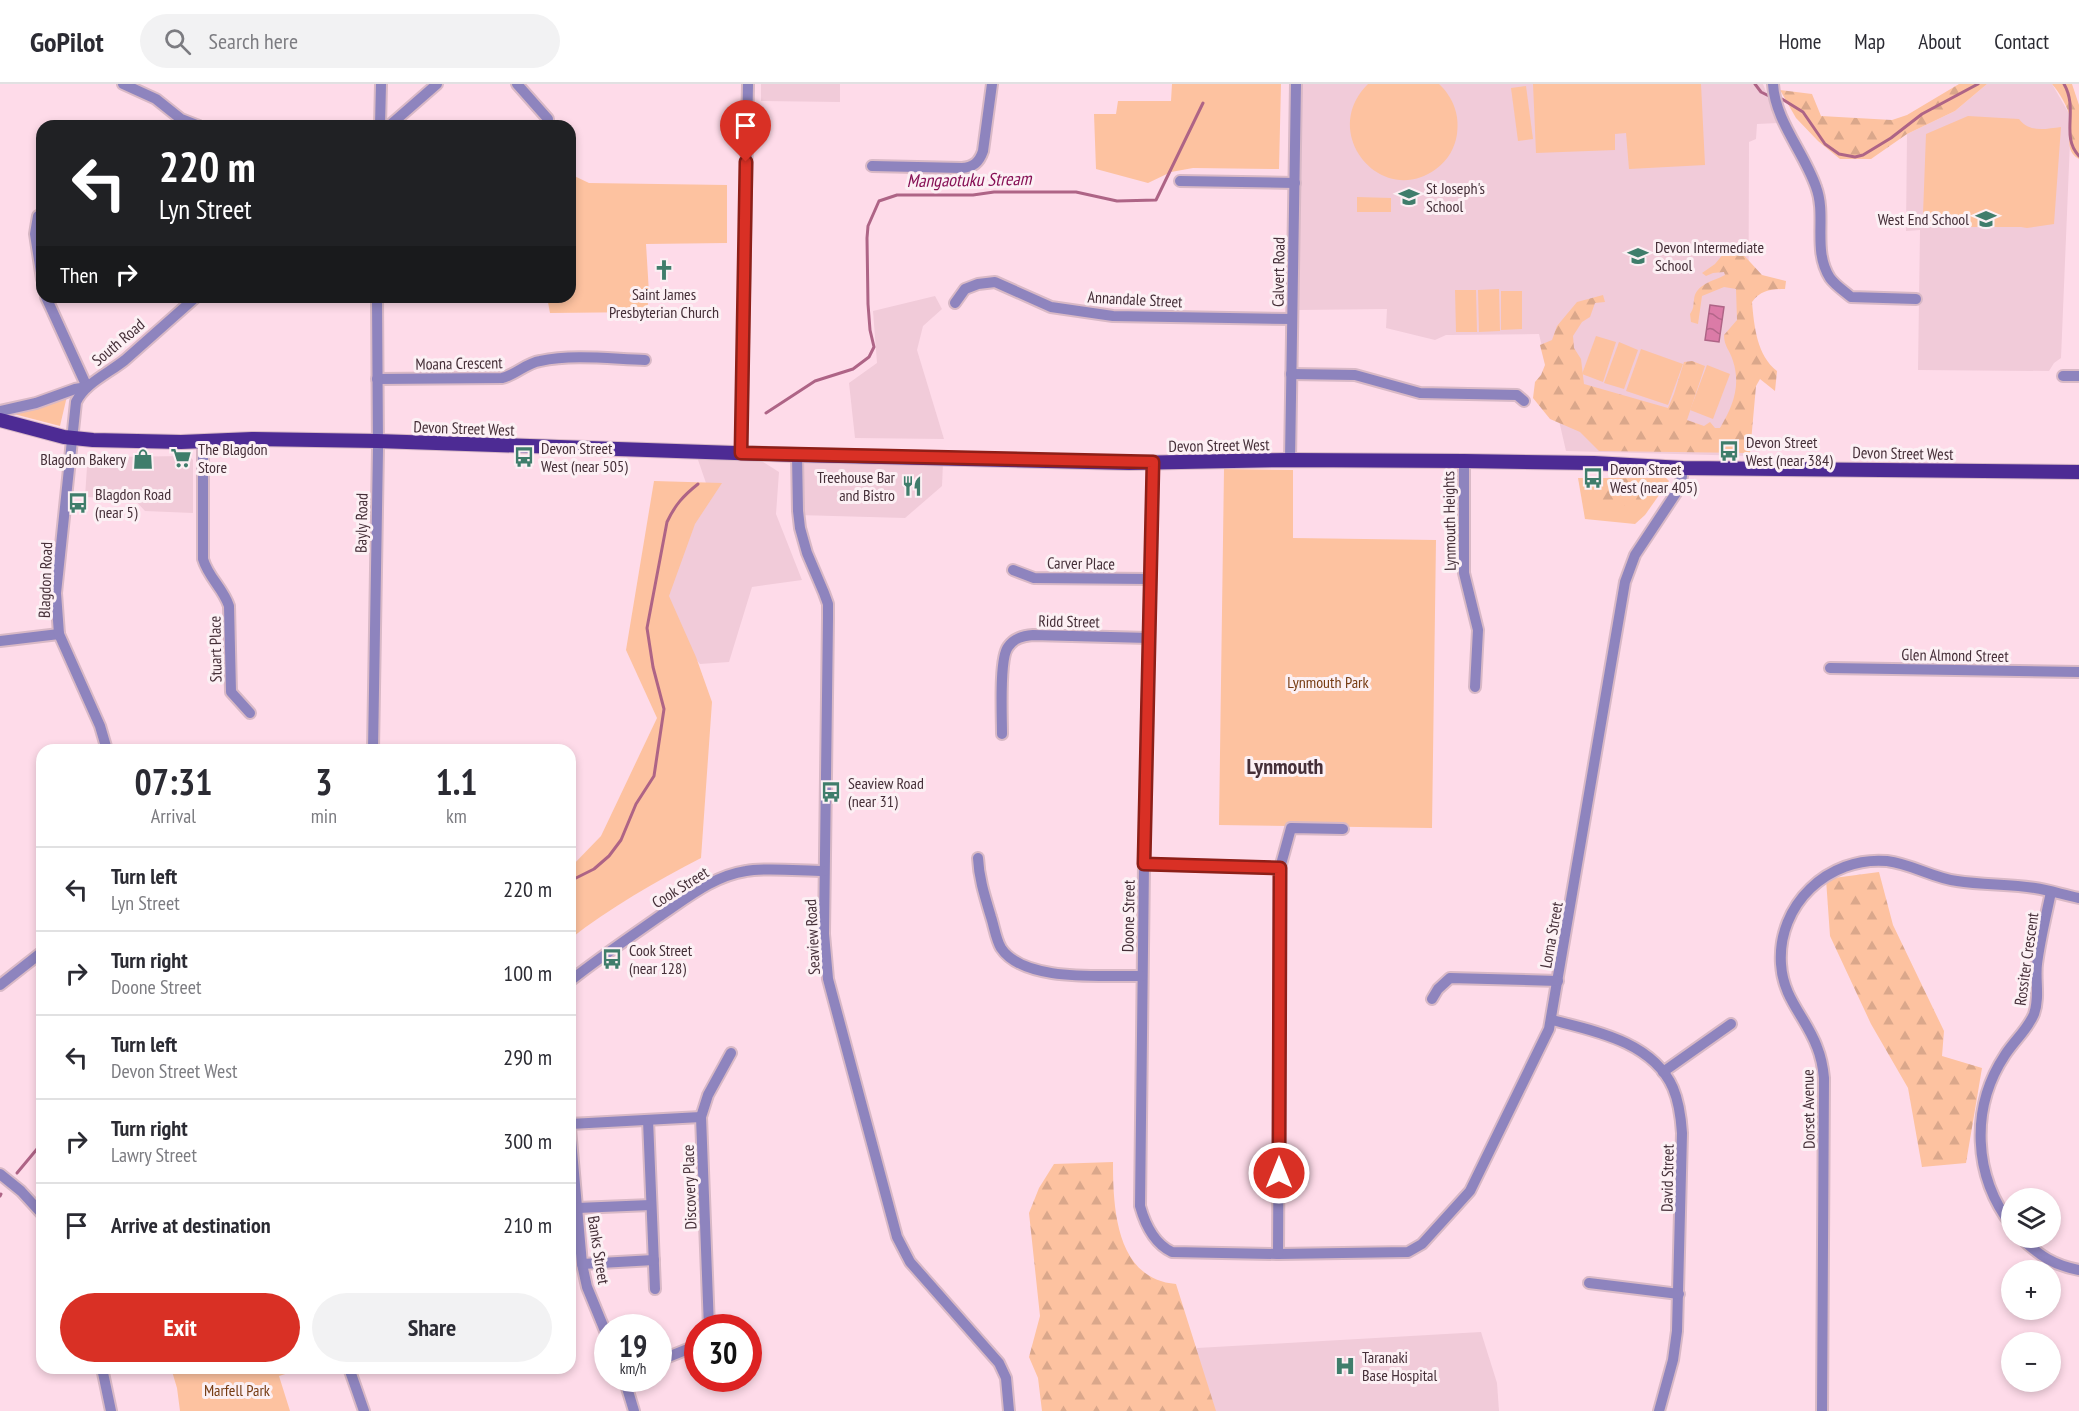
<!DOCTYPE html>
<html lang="en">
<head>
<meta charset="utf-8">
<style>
	body { margin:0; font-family:"PT Sans Narrow",sans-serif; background:#f2f2f3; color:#2b2b33; height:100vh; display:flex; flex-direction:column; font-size:22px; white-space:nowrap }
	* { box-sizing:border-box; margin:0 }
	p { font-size:20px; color:#7c7c81 }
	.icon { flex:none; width:33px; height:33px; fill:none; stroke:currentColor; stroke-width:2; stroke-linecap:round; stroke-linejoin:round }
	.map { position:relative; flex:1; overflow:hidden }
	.drawer { position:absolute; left:36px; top:660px; width:540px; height:630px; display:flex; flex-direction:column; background:#fff; border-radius:18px; box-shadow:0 3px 9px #0003 }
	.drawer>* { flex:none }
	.banner { position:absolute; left:36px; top:36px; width:540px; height:183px; border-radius:18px; box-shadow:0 3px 9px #0003; background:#202124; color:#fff; overflow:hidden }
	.buttons { position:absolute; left:2001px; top:1104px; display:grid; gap:12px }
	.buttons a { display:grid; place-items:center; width:60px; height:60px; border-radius:50%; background:#fff; box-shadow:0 3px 9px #0003; font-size:30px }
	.speed { position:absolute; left:594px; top:1230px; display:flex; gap:12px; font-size:30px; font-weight:700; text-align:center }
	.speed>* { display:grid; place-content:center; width:78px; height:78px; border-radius:50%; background:#fff; box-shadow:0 3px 9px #0003; line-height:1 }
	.speed small { font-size:15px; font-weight:400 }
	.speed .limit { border:9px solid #d22; background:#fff; color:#111 }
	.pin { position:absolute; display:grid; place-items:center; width:51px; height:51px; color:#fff; margin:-62px -26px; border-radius:50% 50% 50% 0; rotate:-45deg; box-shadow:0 0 6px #0007 }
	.pin .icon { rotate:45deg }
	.me { position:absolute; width:66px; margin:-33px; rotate:0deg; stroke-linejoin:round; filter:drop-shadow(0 0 4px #0008) }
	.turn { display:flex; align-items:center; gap:21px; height:126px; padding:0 24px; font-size:27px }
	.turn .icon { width:78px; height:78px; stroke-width:2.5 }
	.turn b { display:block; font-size:42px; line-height:51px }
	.then { display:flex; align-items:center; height:57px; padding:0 24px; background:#0003; gap:12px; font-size:22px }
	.eta { display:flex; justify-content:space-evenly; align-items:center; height:102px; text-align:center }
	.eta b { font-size:36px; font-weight:800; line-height:42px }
	.action { display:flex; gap:12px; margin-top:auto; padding:12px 24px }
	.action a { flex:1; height:69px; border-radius:36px; background:#d93025; color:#fff; font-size:24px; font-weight:800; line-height:69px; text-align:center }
	.action a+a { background:#f2f2f3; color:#2b2b33 }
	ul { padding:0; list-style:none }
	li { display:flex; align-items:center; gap:18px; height:84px; padding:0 24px; border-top:2px solid #e1e1e2 }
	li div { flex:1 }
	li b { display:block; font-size:22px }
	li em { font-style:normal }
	header { display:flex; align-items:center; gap:36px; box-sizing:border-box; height:84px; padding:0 30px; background:#fff; border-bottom:2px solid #e1e1e2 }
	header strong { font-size:28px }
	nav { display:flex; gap:33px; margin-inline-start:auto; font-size:21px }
	.search { width:420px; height:54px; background:#f2f2f3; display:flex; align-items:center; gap:15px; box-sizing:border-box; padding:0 21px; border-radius:33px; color:#7c7c81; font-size:22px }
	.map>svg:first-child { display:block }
</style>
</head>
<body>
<header>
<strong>GoPilot</strong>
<div class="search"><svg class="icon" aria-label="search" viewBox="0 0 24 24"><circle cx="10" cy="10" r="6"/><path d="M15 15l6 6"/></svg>Search here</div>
<nav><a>Home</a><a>Map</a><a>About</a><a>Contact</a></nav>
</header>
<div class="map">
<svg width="2079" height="1327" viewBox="0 0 2079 1327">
	<defs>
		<pattern id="forest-firs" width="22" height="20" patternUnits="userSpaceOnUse" patternTransform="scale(1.5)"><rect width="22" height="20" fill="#fdc2a0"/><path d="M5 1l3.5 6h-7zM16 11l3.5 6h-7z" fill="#daa78b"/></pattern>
		<pattern id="water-waves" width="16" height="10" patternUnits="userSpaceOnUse" patternTransform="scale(1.5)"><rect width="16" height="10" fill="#db7ba7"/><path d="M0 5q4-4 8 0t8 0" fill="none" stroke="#b36589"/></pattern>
	</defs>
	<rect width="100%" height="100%" fill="#fedbe9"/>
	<g fill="#f1cbd9">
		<polygon points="761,0 840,0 840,18 761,17"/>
		<polygon points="1302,0 1763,0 1778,39 1757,40 1756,55 1749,58 1748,372 1566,367 1539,250 1446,251 1435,256 1386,244 1387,225 1297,226"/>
		<polygon points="1987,0 2052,0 2071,33 2061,274 2054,279 2049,287 1918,286 1920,146 1906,147 1907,50 1955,27"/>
		<polygon points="935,212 942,225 923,242 917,266 944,355 855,354 849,299 877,279 873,227"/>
		<polygon points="696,370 757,374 779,388 776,430 802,496 752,503 729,578 700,580 687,565 656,517 707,402"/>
		<polygon points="189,372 193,376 193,429 145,427 134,415 85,413 87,383 92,376 101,373"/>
		<polygon points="802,375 943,379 942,402 905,434 798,431"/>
		<polygon points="1481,1248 1497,1299 1499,1327 1202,1327 1197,1264"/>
	</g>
	<g fill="#fdc2a0">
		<polygon points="1172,0 1281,0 1279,85 1193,84 1171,88 1148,99 1096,85 1094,30 1116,30 1118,17 1171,17"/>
		<path d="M1368 0H1439C1453 13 1460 31 1457 50 1455 64 1448 76 1436 85 1382 125 1318 49 1368 0Z"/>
		<polygon points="1533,0 1701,0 1705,81 1629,85 1626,49 1615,50 1615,66 1536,69"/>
		<polygon points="1526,2 1533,55 1518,57 1511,4"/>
		<path d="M1968 32 2019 35C2030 49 2045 45 2061 43L2054 140 2027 144 2021 143H1934L1923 130 1926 50Z"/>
		<polygon points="570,90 589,99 727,101 727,159 646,160 649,209 647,228 550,229 547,213 570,213"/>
		<polygon points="1357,113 1391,114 1391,128 1357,128"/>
		<polygon points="1499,205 1500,247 1479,248 1478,206"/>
		<polygon points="1455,206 1476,206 1477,248 1456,248"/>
		<polygon points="1501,207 1522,207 1522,245 1501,246"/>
		<polygon points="1596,252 1616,258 1603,298 1582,290"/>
		<polygon points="1619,258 1638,266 1624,305 1604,299"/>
		<polygon points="1641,265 1683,280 1668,321 1626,307"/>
		<polygon points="1707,281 1730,290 1713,335 1690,326"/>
		<polygon points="67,312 60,342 10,329"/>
		<polygon points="1224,385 1293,386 1293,454 1436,456 1432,744 1219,741"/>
		<polygon points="1578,394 1666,394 1669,397 1645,431 1635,440 1585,435"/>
		<path d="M654 397 722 399 695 440 669 512 696 573 712 618 701 774C655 798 611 823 570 855V784L601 752 657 634 626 566Z"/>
		<polygon points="171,1284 304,1284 279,1292 290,1327 180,1327 177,1304"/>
	</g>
	<g fill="url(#forest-firs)">
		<polygon points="1959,0 1987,0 1955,27 1907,50 1871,75 1840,75 1818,57 1796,34 1780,6 1812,10 1821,32 1892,36 1907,31"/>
		<path d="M2052 0H2072L2079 21V75C2063 66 2072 49 2070 35 2069 24 2059 8 2052 0Z"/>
		<path d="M1739 166 1762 191 1786 197 1785 205C1771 205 1761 206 1752 218 1754 242 1757 272 1777 287L1775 307 1760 295 1756 302 1750 369 1599 367 1580 348 1550 335 1533 314 1535 298 1541 291 1545 281 1540 261 1552 256 1557 242 1577 218 1603 211 1605 218 1595 219 1590 233 1582 238 1573 252 1574 264 1581 275 1584 300 1668 324 1674 310 1684 278 1692 277 1705 282 1687 336 1704 342 1710 338 1715 344H1720C1733 322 1741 302 1733 277 1730 266 1724 263 1724 251L1737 236 1736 205 1724 203 1702 212 1698 240 1691 238 1690 230C1694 224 1693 223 1694 216 1695 200 1714 197 1725 191L1724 188 1713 189 1706 192 1702 189 1715 180 1724 169Z"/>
		<polygon points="1629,394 1645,399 1644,410 1640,419 1605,425 1589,420 1592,400 1598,397"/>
		<polygon points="1879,788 1893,841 1944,947 1942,972 1982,984 1966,1079 1922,1083 1908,1004 1871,940 1830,852 1826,795"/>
		<path d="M1113 1078C1113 1125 1116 1195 1176 1200L1216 1327H1042L1038 1294 1029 1273 1040 1232 1029 1129 1039 1104 1054 1080Z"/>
	</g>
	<polygon fill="url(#water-waves)" stroke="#ae6486" stroke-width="1.5" points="1710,221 1724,223 1719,258 1705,256"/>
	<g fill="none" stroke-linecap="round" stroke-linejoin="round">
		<g stroke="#ae6486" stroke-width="3">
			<polyline points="1755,0 1761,8 1769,12"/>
			<path d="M2064 0C2079 26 2060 52 2079 72"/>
			<polyline points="1782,15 1803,28 1825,60 1839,70 1855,73 1863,71 1891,54 1922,30 1978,0"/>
			<polyline points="766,329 815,297 853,285 869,273 874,263 870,246 868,220 867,154 868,142 879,117 897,111 973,111 994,108 1076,108 1117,117 1156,116 1203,19"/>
			<path d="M570 797 594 785 609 772 621 756 636 720 654 692 664 625 653 583 647 544 667 438C675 421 683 412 698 400"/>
			<polyline points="17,1089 42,1059"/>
			<polyline points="0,1112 1,1110"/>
		</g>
		<g stroke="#d9b9c6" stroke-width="14">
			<g id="minor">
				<polyline points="123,0 156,15 181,35 199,42"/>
				<polyline points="517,0 548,35"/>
				<path d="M1773 0C1775 37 1804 68 1816 103 1827 132 1812 166 1830 194 1835 201 1844 207 1851 213L1916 215"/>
				<polyline points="380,42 381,0"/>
				<polyline points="389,42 437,0"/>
				<path d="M872 82 962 84C973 83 979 79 983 67L992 0"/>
				<polyline points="1180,97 1295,99"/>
				<polyline points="38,132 35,150 42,195"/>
				<polyline points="46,213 87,303"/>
				<polyline points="955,219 965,205 978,200 995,198 1051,223 1113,232 1292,235"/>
				<polyline points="1291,290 1355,291 1420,309 1517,311 1524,317"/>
				<polyline points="2063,292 2079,292"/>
				<path d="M377 295 502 294C516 291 526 279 540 277 573 270 611 275 645 276"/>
				<polyline points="0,327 36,319 75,305 87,303"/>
				<path d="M203 357V475C208 493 223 504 229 522L231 608 250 629"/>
				<polyline points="741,369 748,0"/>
				<polyline points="797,371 798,427 800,444 807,469 824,509 828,520 828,534 824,850 828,895 897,1153 910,1178 999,1279 1006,1294 1009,1327"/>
				<polyline points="1290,376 1296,0"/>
				<polyline points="1464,377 1464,489 1478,546 1475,603"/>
				<path d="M1153 378 1144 780 1140 1122C1145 1140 1155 1160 1172 1168L1278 1170 1408 1168 1422 1160 1470 1107 1549 945 1625 498 1635 471 1678 406 1681 399 1683 384"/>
				<polyline points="1013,486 1034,494 1149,495"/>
				<polyline points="0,557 59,550"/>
				<polyline points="1830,584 2079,588"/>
				<path d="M1002 650C1002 632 999 575 1008 563 1014 554 1023 552 1033 551L1149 554"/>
				<path d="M107 666 100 642 59 550 56 509 76 318C85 299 109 289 125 276 149 255 172 234 196 213"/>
				<polyline points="373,666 378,365 377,213"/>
				<path d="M978 774C979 795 985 813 991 833 994 842 996 856 1001 864 1024 899 1104 891 1142 892"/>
				<polyline points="1144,780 1280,784"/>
				<path d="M570 897C599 874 630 853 660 832 687 814 713 792 746 787 765 783 803 787 824 787"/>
				<polyline points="0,901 42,868"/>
				<polyline points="1432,915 1438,905 1450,894 1558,897"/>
				<path d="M1552 936C1595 947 1653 958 1673 1004 1679 1018 1681 1034 1682 1049L1677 1247 1673 1276 1659 1327"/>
				<polyline points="1663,988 1731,940"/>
				<polyline points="648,1036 655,1205"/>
				<polyline points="570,1040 701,1033"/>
				<polyline points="570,1044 582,1180 587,1203 608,1254"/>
				<polyline points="0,1090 21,1107 42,1130"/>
				<polyline points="577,1124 651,1121"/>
				<path d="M2012 1142C1973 1092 1970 1024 2005 971 2014 957 2028 945 2034 930 2040 913 2035 896 2037 880 2040 856 2046 832 2051 808"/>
				<path d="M2021 1154C2040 1172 2053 1181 2079 1186"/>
				<polyline points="1278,1170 1280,784 1291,744 1343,745"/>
				<polyline points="582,1180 654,1176"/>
				<polyline points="1589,1199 1679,1210"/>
				<polyline points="709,1244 701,1033 708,1011 731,969"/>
				<polyline points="658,1277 698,1261"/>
				<polyline points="102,1284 111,1327"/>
				<polyline points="349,1284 364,1327"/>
				<polyline points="624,1294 634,1327"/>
				<path d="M1822 1327 1824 994C1823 983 1821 973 1817 963 1806 933 1783 915 1781 880 1777 821 1828 772 1887 777 1912 780 1933 794 1957 797 1983 801 2009 800 2035 804 2049 806 2064 811 2079 814"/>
			</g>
		</g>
		<g stroke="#d9b9c6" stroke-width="16">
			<polyline id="major" points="0,336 64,353 93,356 181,358 252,355 377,357 797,371 1129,379 1290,376 1464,377 1594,379 1683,384 2079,388"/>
		</g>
		<use href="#minor" stroke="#8e84be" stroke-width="10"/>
		<use href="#major" stroke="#4d2b94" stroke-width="14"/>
	</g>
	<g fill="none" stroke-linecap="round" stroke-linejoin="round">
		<g stroke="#8d1f18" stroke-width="15">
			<polyline id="route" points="746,78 741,369 1153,378 1144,780 1280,784 1279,1089"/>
		</g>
		<use href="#route" stroke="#d93025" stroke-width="10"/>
	</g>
	<defs>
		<g id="school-bare" transform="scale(1.62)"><path d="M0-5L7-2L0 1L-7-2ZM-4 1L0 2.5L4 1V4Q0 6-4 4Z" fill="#3f7d6b" stroke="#fcf0f4" stroke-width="2.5" paint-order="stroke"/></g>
		<g id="church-bare" transform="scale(1.62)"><path d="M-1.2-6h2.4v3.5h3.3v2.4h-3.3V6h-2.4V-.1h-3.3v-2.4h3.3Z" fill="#3f7d6b" stroke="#fcf0f4" stroke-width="2.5" paint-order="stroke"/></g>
		<g id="bus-bare" transform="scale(1.62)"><path d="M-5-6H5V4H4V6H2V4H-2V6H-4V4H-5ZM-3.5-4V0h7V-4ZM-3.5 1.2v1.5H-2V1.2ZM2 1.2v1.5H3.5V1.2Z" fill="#3f7d6b" stroke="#fcf0f4" stroke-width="2.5" paint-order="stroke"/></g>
		<g id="supermarket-bare" transform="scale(1.62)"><path d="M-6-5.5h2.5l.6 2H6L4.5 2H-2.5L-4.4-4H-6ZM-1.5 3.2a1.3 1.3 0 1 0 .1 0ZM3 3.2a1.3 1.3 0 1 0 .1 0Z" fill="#3f7d6b" stroke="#fcf0f4" stroke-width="2.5" paint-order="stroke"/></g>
		<g id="shop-bare" transform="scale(1.62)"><path d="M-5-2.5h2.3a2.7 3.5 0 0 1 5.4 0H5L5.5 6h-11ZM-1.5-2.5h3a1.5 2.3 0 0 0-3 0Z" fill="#3f7d6b" stroke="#fcf0f4" stroke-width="2.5" paint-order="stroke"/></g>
		<g id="restaurant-bare" transform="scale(1.62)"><path d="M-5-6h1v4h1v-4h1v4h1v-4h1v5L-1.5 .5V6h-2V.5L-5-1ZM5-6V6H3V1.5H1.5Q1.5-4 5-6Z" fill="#3f7d6b" stroke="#fcf0f4" stroke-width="2.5" paint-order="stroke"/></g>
		<g id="hospital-bare" transform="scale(1.62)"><path d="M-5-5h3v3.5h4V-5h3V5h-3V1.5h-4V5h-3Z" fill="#3f7d6b" stroke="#fcf0f4" stroke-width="2.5" paint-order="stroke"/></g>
	</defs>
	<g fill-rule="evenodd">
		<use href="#school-bare" x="1409" y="113"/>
		<use href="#school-bare" x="1986" y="135"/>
		<use href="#school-bare" x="1638" y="172"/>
		<use href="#church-bare" x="664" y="186"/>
		<use href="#bus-bare" x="1729" y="367"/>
		<use href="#bus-bare" x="524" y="373"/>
		<use href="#supermarket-bare" x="181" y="374"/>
		<use href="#shop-bare" x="143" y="375"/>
		<use href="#bus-bare" x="1593" y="394"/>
		<use href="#restaurant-bare" x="912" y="402"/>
		<use href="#bus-bare" x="78" y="419"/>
		<use href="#bus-bare" x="831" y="708"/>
		<use href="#bus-bare" x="612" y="875"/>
		<use href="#hospital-bare" x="1345" y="1282"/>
	</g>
	<g text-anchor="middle" stroke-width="6" stroke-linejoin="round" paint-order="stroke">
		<g font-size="16" fill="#452f38" stroke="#fcf0f4" text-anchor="start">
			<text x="1426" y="110">St Joseph's<tspan x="1426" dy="18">School</tspan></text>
			<text x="1969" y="141" text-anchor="end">West End School</text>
			<text x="1655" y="169">Devon Intermediate<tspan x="1655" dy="18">School</tspan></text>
			<text x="664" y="216" text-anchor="middle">Saint James<tspan x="664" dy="18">Presbyterian Church</tspan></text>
			<text x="1746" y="364">Devon Street<tspan x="1746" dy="18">West (near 384)</tspan></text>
			<text x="541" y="370">Devon Street<tspan x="541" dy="18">West (near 505)</tspan></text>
			<text x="198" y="371">The Blagdon<tspan x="198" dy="18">Store</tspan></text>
			<text x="126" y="381" text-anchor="end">Blagdon Bakery</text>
			<text x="1610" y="391">Devon Street<tspan x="1610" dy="18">West (near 405)</tspan></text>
			<text x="895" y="399" text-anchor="end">Treehouse Bar<tspan x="895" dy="18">and Bistro</tspan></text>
			<text x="95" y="416">Blagdon Road<tspan x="95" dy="18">(near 5)</tspan></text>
			<text x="848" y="705">Seaview Road<tspan x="848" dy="18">(near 31)</tspan></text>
			<text x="629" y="872">Cook Street<tspan x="629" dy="18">(near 128)</tspan></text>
			<text x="1362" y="1279">Taranaki<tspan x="1362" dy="18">Base Hospital</tspan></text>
		</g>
		<g font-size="16" fill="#452f38" stroke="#fcf0f4">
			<text transform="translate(1278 188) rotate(-89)" y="6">Calvert Road</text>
			<text transform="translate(1135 215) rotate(3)" y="6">Annandale Street</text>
			<text transform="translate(118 258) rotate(-40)" y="6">South Road</text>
			<text transform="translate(459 279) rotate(-1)" y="6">Moana Crescent</text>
			<text transform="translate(464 344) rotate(2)" y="6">Devon Street West</text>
			<text transform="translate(1219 361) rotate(-1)" y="6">Devon Street West</text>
			<text transform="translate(1903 369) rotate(1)" y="6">Devon Street West</text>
			<text transform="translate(1449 437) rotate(-91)" y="6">Lynmouth Heights</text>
			<text transform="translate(361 439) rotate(-89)" y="6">Bayly Road</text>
			<text transform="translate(1081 479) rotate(1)" y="6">Carver Place</text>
			<text transform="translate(45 496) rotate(-88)" y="6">Blagdon Road</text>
			<text transform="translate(1069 537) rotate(1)" y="6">Ridd Street</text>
			<text transform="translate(215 565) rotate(-91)" y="6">Stuart Place</text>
			<text transform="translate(1955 571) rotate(1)" y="6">Glen Almond Street</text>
			<text transform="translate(680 803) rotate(-32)" y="6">Cook Street</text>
			<text transform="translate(1128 832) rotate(-89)" y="6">Doone Street</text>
			<text transform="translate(1551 851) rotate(-80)" y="6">Lorna Street</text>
			<text transform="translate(812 853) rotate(-93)" y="6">Seaview Road</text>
			<text transform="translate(2026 875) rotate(-82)" y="6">Rossiter Crescent</text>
			<text transform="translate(1808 1025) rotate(-91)" y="6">Dorset Avenue</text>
			<text transform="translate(1667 1094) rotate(-89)" y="6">David Street</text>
			<text transform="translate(689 1103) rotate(-92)" y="6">Discovery Place</text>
			<text transform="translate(599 1166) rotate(81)" y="6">Banks Street</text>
		</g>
		<g font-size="16" fill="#763c13" stroke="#fcf0f4">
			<text x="1328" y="604">Lynmouth Park</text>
			<text x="237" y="1312">Marfell Park</text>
		</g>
		<g font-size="18" font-style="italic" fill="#861055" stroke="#fcf0f4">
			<text transform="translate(969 96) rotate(-1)" y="6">Mangaotuku Stream</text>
		</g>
		<g font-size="22" font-weight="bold" fill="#452f38" stroke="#fcf0f4">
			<text x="1285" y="690">Lynmouth</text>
		</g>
	</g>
</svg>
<div class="buttons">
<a><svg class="icon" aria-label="layers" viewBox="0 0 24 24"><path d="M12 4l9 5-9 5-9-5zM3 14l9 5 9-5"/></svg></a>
<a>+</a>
<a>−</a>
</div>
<div class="speed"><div>19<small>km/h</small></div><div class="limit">30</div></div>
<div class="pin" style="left:746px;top:78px;background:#d93025"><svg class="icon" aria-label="arrive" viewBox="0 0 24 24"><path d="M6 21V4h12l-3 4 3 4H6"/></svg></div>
<svg class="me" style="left:1279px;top:1089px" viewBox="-20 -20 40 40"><circle r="17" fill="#d93025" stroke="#fff" stroke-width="3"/><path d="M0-11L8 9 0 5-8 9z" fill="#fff"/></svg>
<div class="banner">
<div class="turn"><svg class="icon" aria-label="left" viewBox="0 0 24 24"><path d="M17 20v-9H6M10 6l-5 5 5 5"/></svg><div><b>220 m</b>Lyn Street</div></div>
<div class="then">Then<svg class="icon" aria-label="right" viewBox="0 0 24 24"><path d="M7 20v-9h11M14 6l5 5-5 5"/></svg></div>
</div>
<section class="drawer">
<div class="eta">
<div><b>07:31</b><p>Arrival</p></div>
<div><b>3</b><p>min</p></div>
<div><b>1.1</b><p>km</p></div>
</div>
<ul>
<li><svg class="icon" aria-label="left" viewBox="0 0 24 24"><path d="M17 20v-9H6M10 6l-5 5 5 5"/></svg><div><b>Turn left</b><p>Lyn Street</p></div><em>220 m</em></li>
<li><svg class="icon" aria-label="right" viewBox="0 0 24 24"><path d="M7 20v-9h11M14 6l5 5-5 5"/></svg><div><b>Turn right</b><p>Doone Street</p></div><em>100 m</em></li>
<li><svg class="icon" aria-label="left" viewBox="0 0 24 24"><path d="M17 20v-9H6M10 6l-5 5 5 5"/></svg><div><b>Turn left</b><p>Devon Street West</p></div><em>290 m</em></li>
<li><svg class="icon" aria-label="right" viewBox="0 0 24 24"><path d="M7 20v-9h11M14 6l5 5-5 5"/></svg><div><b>Turn right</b><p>Lawry Street</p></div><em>300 m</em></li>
<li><svg class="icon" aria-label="arrive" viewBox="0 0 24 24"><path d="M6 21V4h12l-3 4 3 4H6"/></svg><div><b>Arrive at destination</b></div><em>210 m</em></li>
</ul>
<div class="action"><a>Exit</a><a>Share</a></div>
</section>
</div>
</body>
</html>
